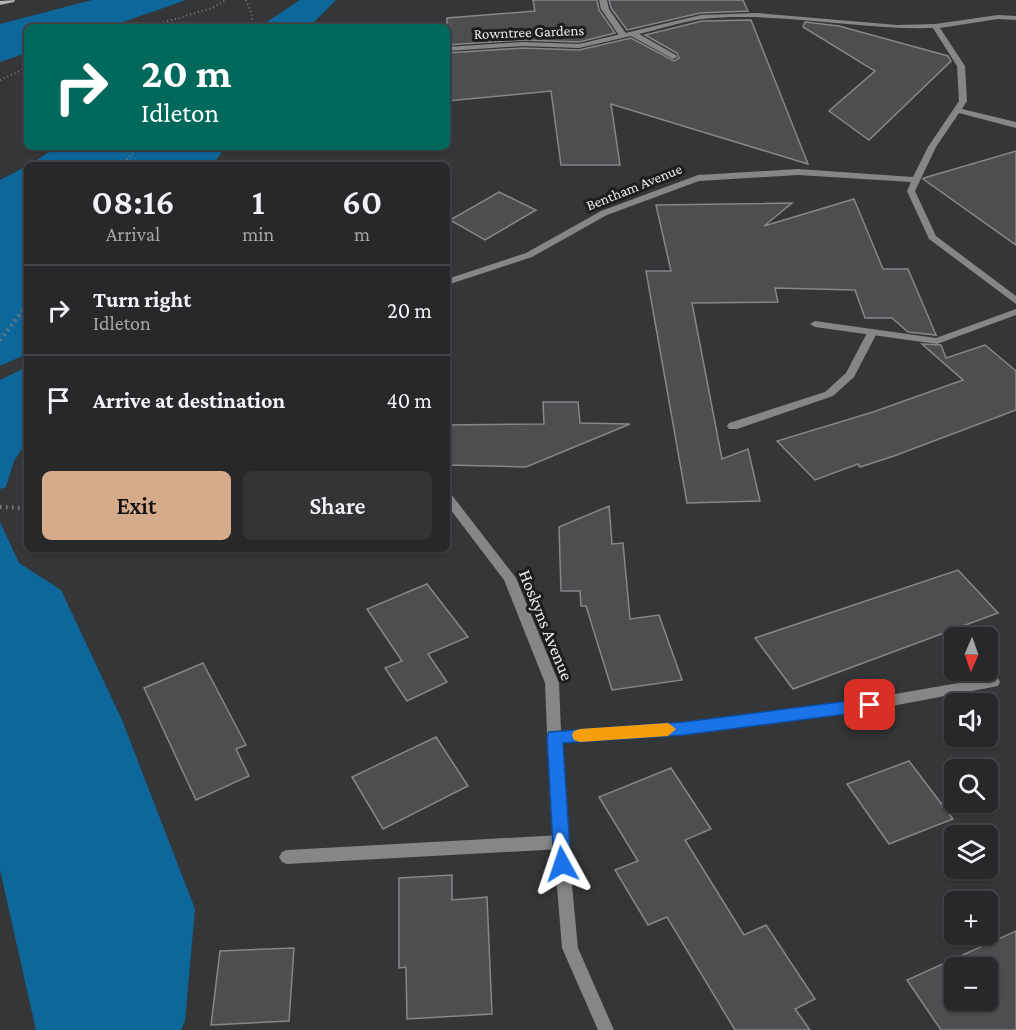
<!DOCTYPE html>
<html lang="en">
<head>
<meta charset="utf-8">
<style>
	body { margin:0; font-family:"Crimson Pro",serif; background:#333436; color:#f1f3f6; height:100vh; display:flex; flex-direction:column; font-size:22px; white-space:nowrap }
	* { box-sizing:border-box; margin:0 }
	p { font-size:20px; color:#a4a6a8 }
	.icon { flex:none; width:33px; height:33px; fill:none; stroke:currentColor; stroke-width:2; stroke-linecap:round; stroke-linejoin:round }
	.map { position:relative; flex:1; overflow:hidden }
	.drawer { position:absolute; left:24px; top:162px; width:426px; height:390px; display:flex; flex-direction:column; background:#27282a; border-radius:9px; box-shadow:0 2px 4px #0004,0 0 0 2px #434447 }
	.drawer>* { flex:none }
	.hud { position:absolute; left:24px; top:24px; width:426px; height:126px; border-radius:9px; box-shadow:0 2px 4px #0004,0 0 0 2px #434447; background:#00695c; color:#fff; overflow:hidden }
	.needle { width:39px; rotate:182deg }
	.tools { position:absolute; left:944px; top:627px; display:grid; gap:12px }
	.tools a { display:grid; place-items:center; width:54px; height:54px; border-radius:9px; background:#27282a; box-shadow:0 2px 4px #0004,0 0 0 2px #434447; font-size:30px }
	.pin { position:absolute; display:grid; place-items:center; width:51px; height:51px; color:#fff; margin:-26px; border-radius:12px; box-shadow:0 3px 9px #0006 }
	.me { position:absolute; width:66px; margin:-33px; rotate:355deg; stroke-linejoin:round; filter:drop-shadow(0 0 4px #0008) }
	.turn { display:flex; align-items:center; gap:21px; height:126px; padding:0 18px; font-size:27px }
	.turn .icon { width:78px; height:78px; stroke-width:2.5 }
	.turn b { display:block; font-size:42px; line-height:51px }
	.eta { display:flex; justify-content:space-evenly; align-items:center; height:102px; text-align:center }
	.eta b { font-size:36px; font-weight:600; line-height:42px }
	.action { display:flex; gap:12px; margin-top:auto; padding:12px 18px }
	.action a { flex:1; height:69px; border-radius:9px; background:#d6ab8b; color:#111; font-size:24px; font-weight:600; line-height:69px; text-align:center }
	.action a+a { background:#333436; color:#f1f3f6 }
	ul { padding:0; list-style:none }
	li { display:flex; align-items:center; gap:18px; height:90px; padding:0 18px; border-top:2px solid #434447 }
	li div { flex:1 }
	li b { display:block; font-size:22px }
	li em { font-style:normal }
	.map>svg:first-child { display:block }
</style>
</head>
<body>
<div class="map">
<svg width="1016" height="1030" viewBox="0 0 1016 1030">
	<rect width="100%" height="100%" fill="#343638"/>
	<g fill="#0e679b">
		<polygon points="92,0 186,0 109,27 27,27 27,53 0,62 0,24"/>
		<polygon points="300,0 336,0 309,27 259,27"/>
		<polygon points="56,147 226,147 212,165 30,165"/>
		<polygon points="27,166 27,354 0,366 0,180"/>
		<polygon points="27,367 27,441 14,461 6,487 0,489 0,380"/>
		<polygon points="0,522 19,563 61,590 122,720 195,909 185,1021 181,1030 36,1030 0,870"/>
	</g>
	<g fill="#4c4e50" stroke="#858789" stroke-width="1.5" fill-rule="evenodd">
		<polygon points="533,0 597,0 599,10 615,33 579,42 523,40 447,45 447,18 535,11"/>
		<polygon points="609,0 743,0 748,11 700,13 627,30 611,8"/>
		<polygon points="751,20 808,164 611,104 620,165 561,165 551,91 447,101 447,53 523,48 579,50 631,38 674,61 679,58 677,53 645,35 702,21"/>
		<polygon points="805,22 839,26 948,56 951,61 869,140 829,111 875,71 803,27"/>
		<polygon points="1016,151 1016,245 923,179 924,178"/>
		<polygon points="499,192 536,210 485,240 450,220"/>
		<polygon points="854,199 883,269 908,269 936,335 908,332 892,318 865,318 855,290 775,288 778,302 692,303 722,459 748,449 760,501 687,503 646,271 671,271 656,205 792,203 764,226"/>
		<polygon points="922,344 941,345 946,358 985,345 1016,371 1016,410 894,456 860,467 858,464 815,480 777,441 873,412 963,380"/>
		<polygon points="543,402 578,402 580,423 630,424 526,467 447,465 447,425 544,424"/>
		<polygon points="609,506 612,544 623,543 630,619 659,615 682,680 612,690 586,606 581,606 580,591 561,591 559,527"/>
		<polygon points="958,570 998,613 793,689 755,638"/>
		<polygon points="427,584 468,637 428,654 447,682 407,701 385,668 402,661 367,609"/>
		<polygon points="203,663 246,745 236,749 249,776 196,800 144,688"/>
		<polygon points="436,737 468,786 383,829 352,777"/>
		<polygon points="909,761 953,819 889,844 847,784"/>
		<polygon points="671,768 711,829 685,840 744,935 766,925 815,999 795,1009 810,1030 735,1030 667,917 648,925 615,870 638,861 599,797"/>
		<polygon points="452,875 452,900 487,897 492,1014 407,1019 406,967 399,968 399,878"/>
		<path d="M1016 931V1030H941L907 980ZM954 968H987V1000H954Z"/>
		<polygon points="294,948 289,1021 211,1025 220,951"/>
	</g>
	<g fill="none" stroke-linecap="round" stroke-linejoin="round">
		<g stroke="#7b7c7e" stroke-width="2" stroke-dasharray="1 3" stroke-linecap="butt">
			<polyline points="246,0 253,17 248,27"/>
			<polyline points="148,27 212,8 226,0"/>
			<polyline points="0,80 27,68"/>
			<polyline points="121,165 139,147"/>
		</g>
		<g stroke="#7b7c7e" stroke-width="4" stroke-dasharray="1.5 4.5" stroke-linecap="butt">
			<polyline points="0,340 27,305"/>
			<polyline points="0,507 27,508"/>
		</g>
		<g fill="#858687" fill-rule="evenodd">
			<polygon points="599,0 607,0 609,9 627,35 626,37 620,37 601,9"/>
			<polygon points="872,330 877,333 854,377 833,396 737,429 729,429 727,426 729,423 825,392 846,373 867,333"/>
			<polygon points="561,835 566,837 569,842 566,847 561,849 287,864 282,862 279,857 282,852 287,850"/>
		</g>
		<g fill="#858687" fill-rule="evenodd">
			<path d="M757 13 897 25 935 24 998 15 1016 16V20L998 19 940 28 965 66 967 101 962 109 1016 122V128L959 113 936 147 915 191 936 236 1016 296V304L929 239 907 191 911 182 798 175 699 181 607 215 532 257 447 285V279L526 253 601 211 698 175 798 169 913 177 928 147 959 101 957 66 933 28C856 30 779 11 702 19 681 22 660 29 639 34L676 55 677 57 673 59 631 36 579 48 523 46 447 51V47L523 42 579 44 701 15Z"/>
			<polygon points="1016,309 1016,315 937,344 815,327 810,324 815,321 936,338"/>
			<polygon points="447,493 451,494 516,578 559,683 561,731 684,722 849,702 993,677 998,678 1000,682 998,686 993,687 849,714 684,734 562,742 564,802 578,948 614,1030 598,1030 562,948 550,802 545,683 504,580 447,505"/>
		</g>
		<polygon fill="#b1b3b4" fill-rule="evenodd" points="15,0 14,2 0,5 0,1"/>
	</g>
	<polygon fill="#1a73e8" stroke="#114b97" stroke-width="1.5" points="870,698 877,705 870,711 684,735 563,743 571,864 569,869 562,871 556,869 554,864 547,737 549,732 684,722"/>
	<polygon fill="#f59e0b" points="668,723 676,729 668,736 580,742 574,740 572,735 574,731 580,729"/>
	<g text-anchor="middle" stroke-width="6" stroke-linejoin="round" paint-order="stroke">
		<g font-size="15" fill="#ebeced" stroke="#1c1d1e">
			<text transform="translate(529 32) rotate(-2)" y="5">Rowntree Gardens</text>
			<text transform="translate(634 187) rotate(-22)" y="5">Bentham Avenue</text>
		</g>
		<g font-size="18" fill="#ebeced" stroke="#1c1d1e">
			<text transform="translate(546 625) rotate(68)" y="6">Hoskyns Avenue</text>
		</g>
	</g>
</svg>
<div class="tools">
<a><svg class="needle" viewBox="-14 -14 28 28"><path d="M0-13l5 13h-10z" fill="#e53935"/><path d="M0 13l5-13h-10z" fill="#a4a6a8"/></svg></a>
<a><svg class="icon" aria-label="sound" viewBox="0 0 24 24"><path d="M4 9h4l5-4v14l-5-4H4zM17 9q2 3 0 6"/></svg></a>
<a><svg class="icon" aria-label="search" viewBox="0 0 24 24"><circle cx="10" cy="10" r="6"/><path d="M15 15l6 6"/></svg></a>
<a><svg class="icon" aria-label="layers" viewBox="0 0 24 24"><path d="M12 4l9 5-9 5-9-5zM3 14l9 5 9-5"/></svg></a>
<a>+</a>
<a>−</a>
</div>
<div class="pin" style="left:870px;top:705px;background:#d93025"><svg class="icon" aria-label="arrive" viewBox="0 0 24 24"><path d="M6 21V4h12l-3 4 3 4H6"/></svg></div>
<svg class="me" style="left:562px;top:864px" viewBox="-20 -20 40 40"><path d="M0-17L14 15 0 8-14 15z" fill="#1a73e8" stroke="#fff" stroke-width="4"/></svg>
<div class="hud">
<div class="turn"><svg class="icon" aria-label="right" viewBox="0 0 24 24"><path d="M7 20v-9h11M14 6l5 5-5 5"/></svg><div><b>20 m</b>Idleton</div></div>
</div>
<section class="drawer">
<div class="eta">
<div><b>08:16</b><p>Arrival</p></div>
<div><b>1</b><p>min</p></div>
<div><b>60</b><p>m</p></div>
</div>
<ul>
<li><svg class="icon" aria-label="right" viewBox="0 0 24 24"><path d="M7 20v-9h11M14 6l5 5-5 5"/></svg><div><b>Turn right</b><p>Idleton</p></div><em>20 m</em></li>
<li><svg class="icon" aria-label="arrive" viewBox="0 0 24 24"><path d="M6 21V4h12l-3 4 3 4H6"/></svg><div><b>Arrive at destination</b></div><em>40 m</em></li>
</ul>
<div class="action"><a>Exit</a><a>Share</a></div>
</section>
</div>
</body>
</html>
